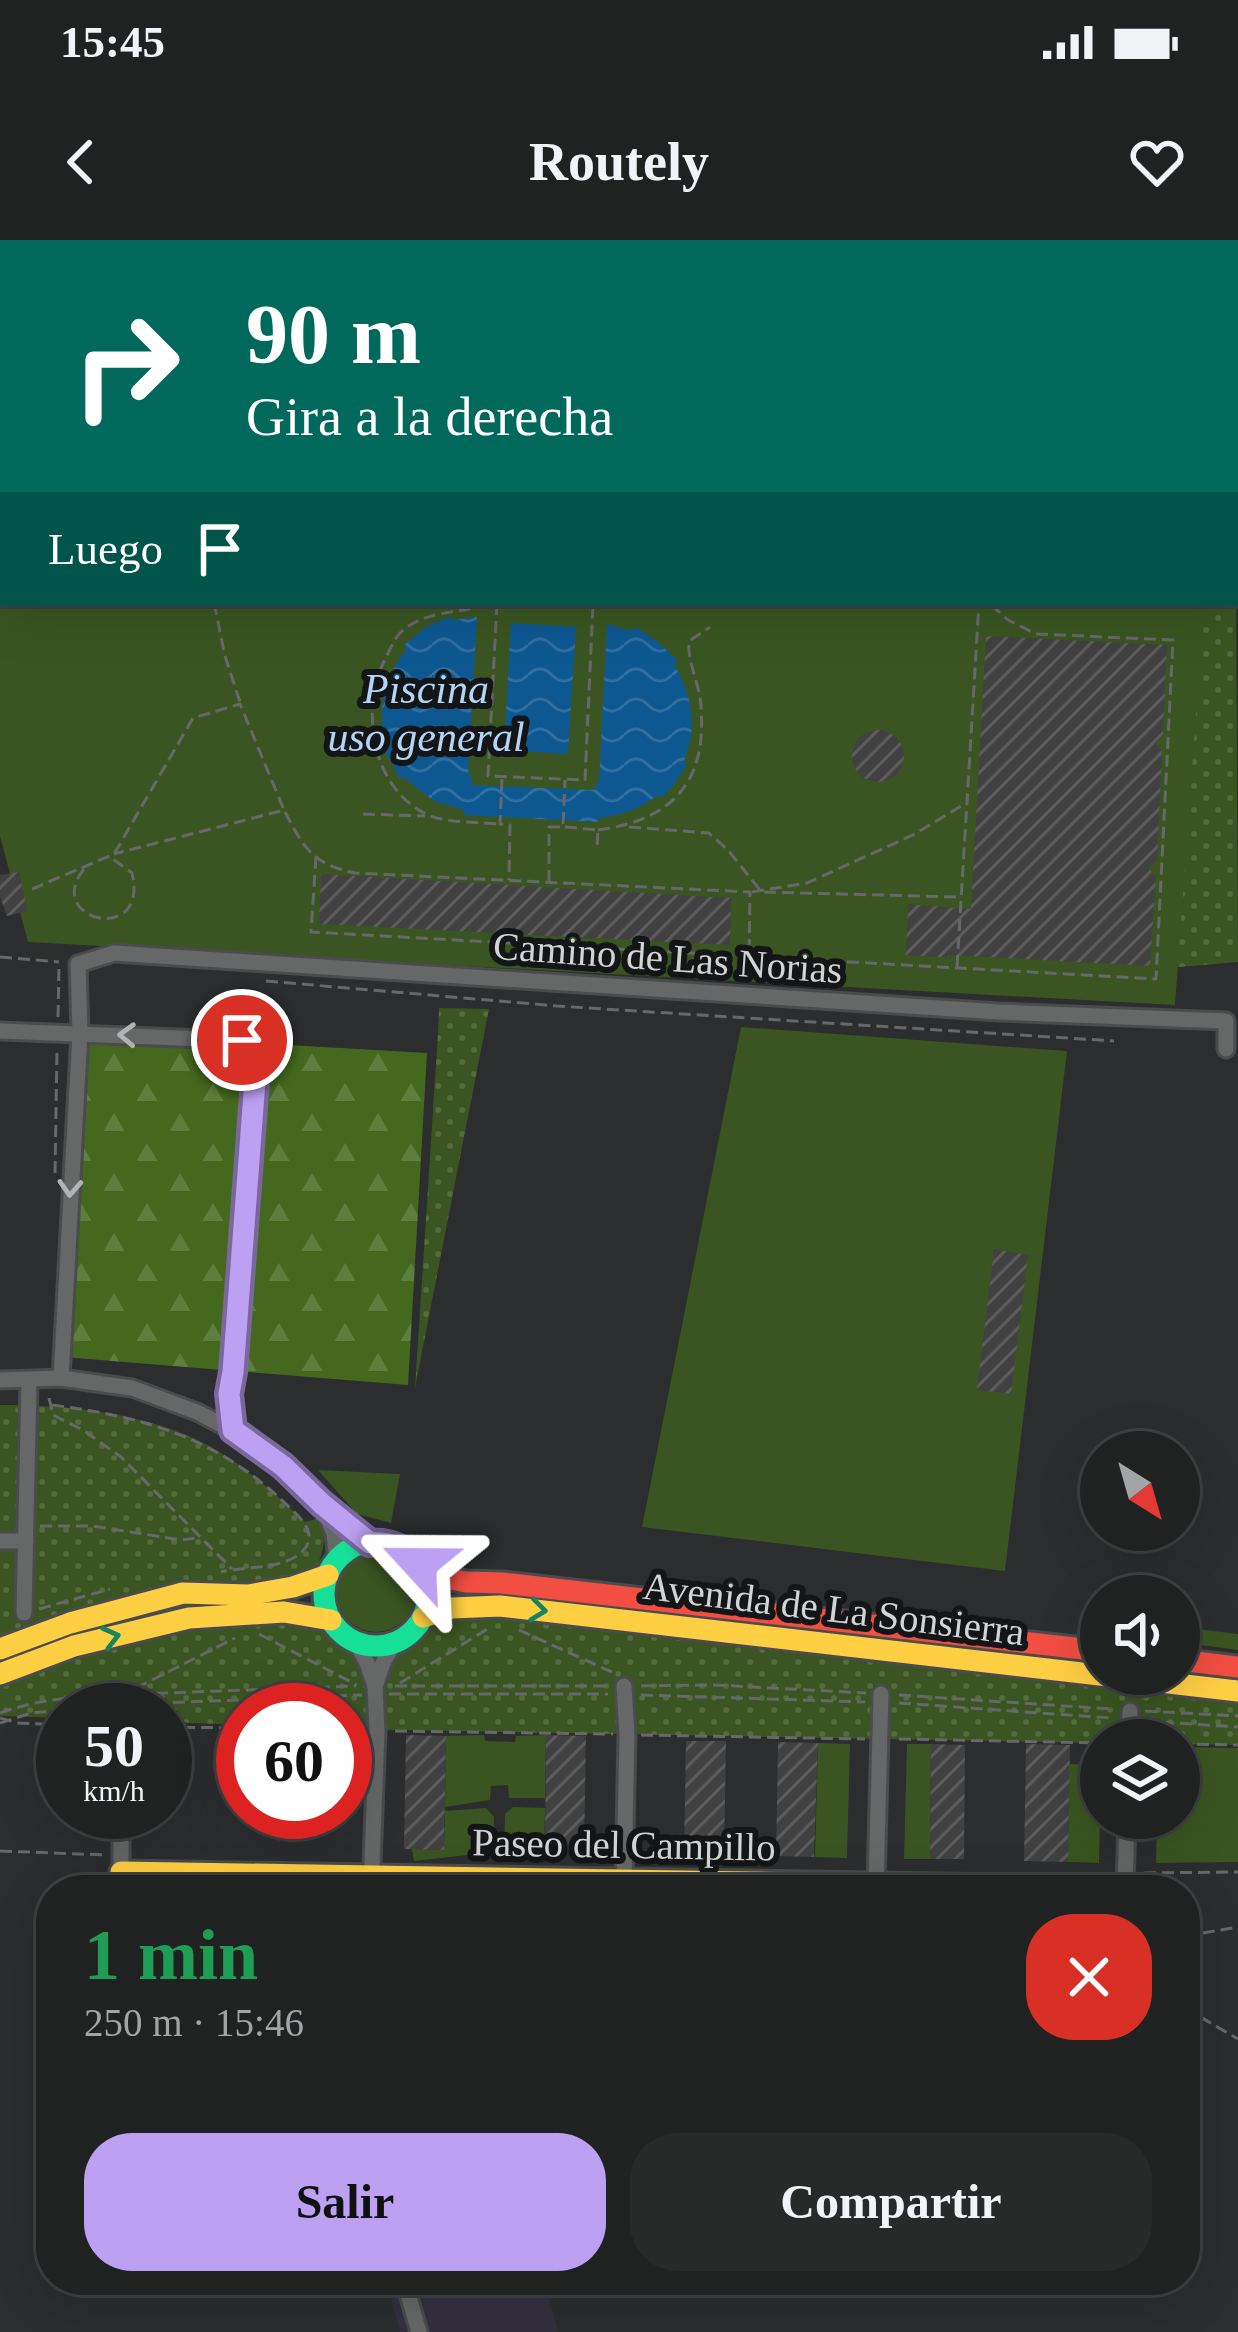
<!DOCTYPE html>
<html lang="es">
<head>
<meta charset="utf-8">
<style>
	body { margin:0; font-family:"Times New Roman",serif; background:#282a2a; color:#f1f3f6; height:100vh; display:flex; flex-direction:column; font-size:45px; white-space:nowrap }
	* { box-sizing:border-box; margin:0 }
	p { font-size:39px; color:#a2a4a5 }
	.icon { flex:none; width:66px; height:66px; fill:none; stroke:currentColor; stroke-width:2; stroke-linecap:round; stroke-linejoin:round }
	.map { position:relative; flex:1; overflow:hidden }
	.side { position:absolute; left:36px; top:1635px; width:1164px; height:420px; display:flex; flex-direction:column; background:#202222; border-radius:48px; box-shadow:0 12px 48px #0002,0 0 0 3px #3d3f40 }
	.side>* { flex:none }
	.banner { position:absolute; left:0px; top:0px; width:1239px; height:366px; box-shadow:0 12px 48px #0002,0 0 0 3px #3d3f40; background:#00695c; color:#fff; overflow:hidden }
	.needle { width:78px; rotate:143deg }
	.fabs { position:absolute; left:1080px; top:1191px; display:grid; gap:24px }
	.fabs a { display:grid; place-items:center; width:120px; height:120px; border-radius:50%; background:#202222; box-shadow:0 12px 48px #0002,0 0 0 3px #3d3f40; font-size:60px }
	.speed { position:absolute; left:36px; top:1443px; display:flex; gap:24px; font-size:60px; font-weight:700; text-align:center }
	.speed>* { display:grid; place-content:center; width:156px; height:156px; border-radius:50%; background:#202222; box-shadow:0 12px 48px #0002,0 0 0 3px #3d3f40; line-height:1 }
	.speed small { font-size:30px; font-weight:400 }
	.speed .limit { border:18px solid #d22; background:#fff; color:#111 }
	.pin { position:absolute; display:grid; place-items:center; width:102px; height:102px; color:#fff; margin:-51px; border:6px solid #fff; border-radius:50%; box-shadow:0 3px 12px #0007 }
	.me { position:absolute; width:132px; margin:-66px; rotate:294deg; stroke-linejoin:round; filter:drop-shadow(0 0 9px #0008) }
	.turn { display:flex; align-items:center; gap:42px; height:252px; padding:0 48px; font-size:54px }
	.turn .icon { width:156px; height:156px; stroke-width:2.5 }
	.turn b { display:block; font-size:84px; line-height:102px }
	.then { display:flex; align-items:center; height:114px; padding:0 48px; background:#0003; gap:24px; font-size:45px }
	.round { display:grid; place-items:center; flex:none; width:126px; height:126px; border-radius:48px; background:#282a2a }
	.headline { display:flex; align-items:center; justify-content:space-between; height:204px; padding:0 48px }
	h1 { font-size:72px; font-weight:600; line-height:90px; color:#1e9e55 }
	.cta { display:flex; gap:24px; margin-top:auto; padding:24px 48px }
	.cta a { flex:1; height:138px; border-radius:48px; background:#bca0f2; color:#111; font-size:48px; font-weight:600; line-height:138px; text-align:center }
	.cta a+a { background:#282a2a; color:#f1f3f6 }
	.status { display:flex; justify-content:space-between; align-items:center; height:84px; padding:0 60px; background:#202222; direction:ltr }
	.status svg { height:33px; fill:currentColor }
	header { display:flex; justify-content:space-between; align-items:center; height:156px; padding:0 48px; background:#202222; font-size:54px; font-weight:600 }
	.map>svg:first-child { display:block }
</style>
</head>
<body>
<div class="status"><b>15:45</b><svg viewBox="0 0 49 12"><path d="M0 12V9h3v3zM5 12V6h3v6zM10 12V3h3v9zM15 12V0h3v12zM26 1h20v11H26zM47 4h2v5h-2z"/></svg></div>
<header><svg class="icon" aria-label="back" viewBox="0 0 24 24"><path d="M15 5l-7 7 7 7"/></svg>Routely<svg class="icon" aria-label="heart" viewBox="0 0 24 24"><path d="M12 20l-8-8c-3-5 5-10 8-4 3-6 11-1 8 4z"/></svg></header>
<div class="map">
<svg width="1238" height="2092" viewBox="0 0 1238 2092">
	<defs>
		<pattern id="grass-dots" width="8" height="8" patternUnits="userSpaceOnUse" patternTransform="scale(3)"><rect width="8" height="8" fill="#3a5521"/><path d="M2 2h.1M6 6h.1" fill="none" stroke="#566d40" stroke-width="1.8" stroke-linecap="round"/></pattern>
		<pattern id="forest-firs" width="22" height="20" patternUnits="userSpaceOnUse" patternTransform="scale(3)"><rect width="22" height="20" fill="#44691e"/><path d="M5 1l3.5 6h-7zM16 11l3.5 6h-7z" fill="#5e7e3e"/></pattern>
		<pattern id="water-waves" width="16" height="10" patternUnits="userSpaceOnUse" patternTransform="scale(3)"><rect width="16" height="10" fill="#0e5892"/><path d="M0 5q4-4 8 0t8 0" fill="none" stroke="#306fa0"/></pattern>
		<pattern id="building-hatch" width="6" height="6" patternUnits="userSpaceOnUse" patternTransform="scale(3)"><rect width="6" height="6" fill="#414141"/><path d="M-1 1l2-2M0 6l6-6M5 7l2-2" fill="none" stroke="#5c5c5c"/></pattern>
	</defs>
	<rect width="100%" height="100%" fill="#2b2d2e"/>
	<polygon fill="#34303f" points="386,2040 545,2040 558,2092 400,2092"/>
	<g fill="url(#grass-dots)">
		<polygon points="1236,349 1238,722 1167,728 746,363 1236,363"/>
		<polygon points="439,768 489,769 415,1148 438,793"/>
		<path d="M0 1165C68 1165 149 1173 209 1206 244 1225 276 1254 305 1282L320 1278C326 1296 325 1306 318 1324L298 1334 0 1409Z"/>
		<polygon points="452,1368 1238,1451 1238,1505 1179,1504 1179,1500 1101,1500 1101,1503 345,1489 345,1470 243,1470 243,1485 165,1482 165,1470 63,1470 63,1478 0,1476 0,1434 189,1378 331,1380 355,1401 375,1445 394,1403 418,1385"/>
	</g>
	<polygon fill="url(#forest-firs)" points="80,793 427,813 408,1145 63,1117"/>
	<g fill="#3a5521">
		<polygon points="0,0 738,0 742,3 3,3 3,363 1204,363 1175,765 28,702 0,596"/>
		<polygon points="741,787 1067,811 1005,1331 642,1287"/>
		<polygon points="318,1230 400,1234 391,1283 357,1274"/>
		<circle cx="376" cy="1353" r="39"/>
		<polygon points="1179,1387 1238,1394 1238,1410 1179,1402"/>
		<polygon points="484,1495 485,1501 515,1502 516,1496 546,1495 545,1558 509,1558 508,1545 491,1546 490,1560 445,1567 446,1496"/>
		<polygon points="818,1503 850,1504 847,1618 815,1617"/>
		<polygon points="907,1504 931,1504 930,1619 904,1619"/>
		<polygon points="1179,1507 1238,1508 1238,1622 1156,1623 1157,1578 1179,1578"/>
		<polygon points="1069,1524 1101,1525 1099,1623 1068,1622"/>
		<polygon points="513,1567 545,1568 544,1614 504,1611 505,1574"/>
		<polygon points="486,1568 494,1577 494,1612 414,1621 412,1609 444,1610 445,1571"/>
	</g>
	<g fill="url(#water-waves)">
		<polygon points="852,0 1238,0 1238,276 1236,3 856,3"/>
		<path d="M450 376 452 380 477 377 468 535 472 536V545L595 550V543L599 542 607 384 632 391 635 387 658 402 677 420 674 424C692 456 698 485 684 521L687 524 674 545 661 558 658 555C639 569 623 575 599 578L598 582 464 575V570L434 561 403 537 400 539 380 502 384 501C378 466 384 437 407 408L404 405 426 387Z"/>
		<polygon points="511,383 576,387 568,514 504,510"/>
	</g>
	<g fill="url(#building-hatch)">
		<polygon points="986,396 1167,405 1163,495 1155,502 1162,512 1157,620 1148,628 1156,637 1150,726 947,715 947,718 906,715 908,664 971,669"/>
		<circle cx="878" cy="516" r="26"/>
		<polygon points="19,632 27,671 7,676 0,657 0,635"/>
		<polygon points="321,634 731,658 730,705 319,684"/>
		<polygon points="994,1009 1028,1015 1011,1154 977,1150"/>
		<polygon points="406,1495 446,1496 444,1610 404,1609"/>
		<polygon points="546,1495 586,1496 584,1610 545,1609"/>
		<polygon points="686,1501 726,1501 724,1615 684,1614"/>
		<polygon points="778,1502 818,1503 814,1617 776,1616"/>
		<polygon points="931,1504 965,1505 964,1619 930,1619"/>
		<polygon points="1026,1504 1070,1505 1068,1622 1024,1621"/>
	</g>
	<g fill="none" stroke-linecap="round" stroke-linejoin="round">
		<g stroke="#494b4c" stroke-width="21">
			<g id="street">
				<polyline points="0,791 258,801 229,1154 233,1191"/>
				<polyline points="61,1138 80,793 78,724 114,713 999,772 1226,781 1226,809"/>
				<polyline points="0,1140 61,1138 132,1148 197,1172 233,1191 283,1226 322,1265 370,1302"/>
				<polyline points="323,1267 334,1294 337,1320"/>
				<polyline points="0,1301 26,1301"/>
				<polyline points="24,1373 29,1140"/>
				<polyline points="355,1401 367,1423 375,1447 377,1491 371,1650"/>
				<polyline points="375,1447 383,1423 394,1403"/>
				<polyline points="124,1470 124,1454"/>
				<polyline points="1129,1500 1130,1471"/>
				<polyline points="121,1632 121,1572"/>
				<polyline points="624,1640 627,1495 624,1446"/>
				<polyline points="876,1644 881,1454"/>
				<polyline points="1125,1648 1127,1578"/>
				<polyline points="404,2040 419,2092"/>
			</g>
		</g>
		<g stroke="#494b4c" stroke-width="27">
			<circle id="fast" cx="376" cy="1354" r="52"/>
		</g>
		<g stroke="#494b4c" stroke-width="27">
			<g id="slow">
				<polyline points="423,1377 452,1368 500,1366 1238,1451"/>
				<polyline points="0,1409 70,1383 183,1353 248,1355 293,1347 328,1335"/>
				<polyline points="0,1434 74,1406 189,1378 284,1372 331,1380"/>
				<polyline points="121,1632 1125,1648"/>
			</g>
		</g>
		<g stroke="#494b4c" stroke-width="27">
			<g id="jam">
				<polyline points="424,1334 466,1342 502,1343 1101,1411"/>
				<polyline points="1179,1420 1238,1427"/>
			</g>
		</g>
		<g stroke="#676869" stroke-width="3" stroke-dasharray="12 6" stroke-linecap="butt">
			<polyline points="91,0 92,3"/>
			<polyline points="732,0 736,3"/>
			<polyline points="829,0 833,3"/>
			<polyline points="55,3 57,0"/>
			<polyline points="0,37 3,36"/>
			<polyline points="0,65 3,65"/>
			<polyline points="0,196 3,195"/>
			<polyline points="1236,288 1238,291"/>
			<polyline points="1236,342 1238,344"/>
			<polyline points="214,363 225,416 240,462"/>
			<path d="M488 363C458 375 425 369 400 393 394 399 390 410 386 417 360 468 370 546 426 574 442 583 481 582 500 584"/>
			<polyline points="497,363 488,536 585,540 593,364 618,363"/>
			<polyline points="581,363 592,363"/>
			<polyline points="502,539 500,584 510,585 509,640"/>
			<path d="M285 572C304 608 312 624 355 633L750 652 749 717"/>
			<polyline points="363,574 425,576"/>
			<polyline points="565,587 598,590 597,606"/>
			<polyline points="629,587 709,593 728,610 760,650"/>
			<path d="M598 590C672 580 707 543 701 467 700 444 687 423 689 401L710 387"/>
			<polyline points="316,617 311,692 1156,739 1173,400 1036,394 1008,380 989,363"/>
			<path d="M84 629C42 681 150 706 132 633L110 617"/>
			<polyline points="549,642 549,587 563,587 565,540"/>
			<polyline points="32,649 114,614 193,478 240,464 284,570 114,614"/>
			<polyline points="752,652 807,643 913,595 963,565"/>
			<polyline points="764,652 958,657"/>
			<polyline points="0,717 59,722"/>
			<polyline points="957,727 979,363"/>
			<polyline points="266,741 557,766 1114,801"/>
			<polyline points="58,777 59,726"/>
			<polyline points="55,933 57,810"/>
			<polyline points="49,1158 53,1175 83,1190 121,1217 232,1329"/>
			<path d="M52 1165C146 1177 218 1198 288 1266 302 1279 319 1295 302 1312 282 1330 245 1326 221 1332"/>
			<polyline points="40,1286 93,1286 181,1300 197,1298"/>
			<polyline points="39,1369 110,1349"/>
			<polyline points="519,1390 614,1433"/>
			<polyline points="259,1394 357,1445"/>
			<polyline points="400,1443 489,1388"/>
			<polyline points="395,1446 608,1446"/>
			<polyline points="641,1446 715,1445 866,1453"/>
			<polyline points="136,1448 235,1398"/>
			<polyline points="138,1454 356,1446"/>
			<polyline points="389,1454 608,1454"/>
			<polyline points="641,1455 865,1462"/>
			<polyline points="899,1455 1111,1469"/>
			<polyline points="899,1463 1111,1478"/>
			<polyline points="137,1464 362,1455"/>
			<polyline points="64,1470 110,1466"/>
			<polyline points="1145,1471 1238,1476"/>
			<path d="M0 1473C35 1460 73 1457 110 1455"/>
			<polyline points="0,1478 17,1483 63,1485"/>
			<polyline points="1144,1481 1238,1487"/>
			<polyline points="0,1483 31,1473 62,1470"/>
			<polyline points="165,1487 243,1488"/>
			<polyline points="345,1490 361,1490"/>
			<polyline points="395,1491 613,1494"/>
			<polyline points="641,1495 865,1499"/>
			<polyline points="899,1499 1101,1503"/>
			<polyline points="1179,1504 1238,1505"/>
			<polyline points="0,1611 107,1615"/>
			<polyline points="1144,1633 1238,1632"/>
			<polyline points="1185,1696 1238,1687"/>
			<polyline points="1185,1768 1238,1799"/>
		</g>
		<use href="#street" stroke="#666767" stroke-width="15"/>
		<use href="#fast" stroke="#16e098" stroke-width="21"/>
		<use href="#slow" stroke="#ffcf43" stroke-width="21"/>
		<use href="#jam" stroke="#f24e42" stroke-width="21"/>
	</g>
	<defs><path id="oneway-chevron" d="M-2-3.5L2.5 0L-2 3.5" fill="none" stroke-width="1.6" stroke-linecap="round" stroke-linejoin="round" transform="scale(3)"/></defs>
	<g stroke="#b2b3b4">
		<use href="#oneway-chevron" transform="translate(127 795) rotate(-178)"/>
		<use href="#oneway-chevron" transform="translate(70 948) rotate(93)"/>
	</g>
	<g stroke="#15855e">
		<use href="#oneway-chevron" transform="translate(538 1370) rotate(7)"/>
		<use href="#oneway-chevron" transform="translate(111 1397) rotate(-14)"/>
	</g>
	<g fill="none" stroke-linecap="round" stroke-linejoin="round">
		<g stroke="#7a689d" stroke-width="30">
			<path id="route" d="M242 800 258 801 233 1132 229 1154 233 1190 283 1226 322 1264 370 1303C391 1301 405 1309 419 1324"/>
		</g>
		<use href="#route" stroke="#bca0f2" stroke-width="21"/>
	</g>
	<g text-anchor="middle" stroke-width="12" stroke-linejoin="round" paint-order="stroke">
		<g font-size="39" fill="#d2d3d5" stroke="#141516">
			<text transform="translate(668 717) rotate(4)" y="14">Camino de Las Norias</text>
			<text transform="translate(834 1368) rotate(7)" y="14">Avenida de La Sonsierra</text>
			<text transform="translate(624 1604) rotate(1)" y="14">Paseo del Campillo</text>
		</g>
		<g font-size="42" font-style="italic" fill="#b2d5f8" stroke="#141516">
			<text x="426" y="463">Piscina<tspan x="426" dy="48">uso general</tspan></text>
		</g>
	</g>
</svg>
<div class="fabs">
<a><svg class="needle" viewBox="-14 -14 28 28"><path d="M0-13l5 13h-10z" fill="#e53935"/><path d="M0 13l5-13h-10z" fill="#a2a4a5"/></svg></a>
<a><svg class="icon" aria-label="sound" viewBox="0 0 24 24"><path d="M4 9h4l5-4v14l-5-4H4zM17 9q2 3 0 6"/></svg></a>
<a><svg class="icon" aria-label="layers" viewBox="0 0 24 24"><path d="M12 4l9 5-9 5-9-5zM3 14l9 5 9-5"/></svg></a>
</div>
<div class="speed"><div>50<small>km/h</small></div><div class="limit">60</div></div>
<div class="pin" style="left:242px;top:800px;background:#d93025"><svg class="icon" aria-label="arrive" viewBox="0 0 24 24"><path d="M6 21V4h12l-3 4 3 4H6"/></svg></div>
<svg class="me" style="left:419px;top:1324px" viewBox="-20 -20 40 40"><path d="M0-17L14 15 0 8-14 15z" fill="#bca0f2" stroke="#fff" stroke-width="4"/></svg>
<div class="banner">
<div class="turn"><svg class="icon" aria-label="right" viewBox="0 0 24 24"><path d="M7 20v-9h11M14 6l5 5-5 5"/></svg><div><b>90 m</b>Gira a la derecha</div></div>
<div class="then">Luego<svg class="icon" aria-label="arrive" viewBox="0 0 24 24"><path d="M6 21V4h12l-3 4 3 4H6"/></svg></div>
</div>
<section class="side">
<div class="headline"><div><h1>1 min</h1><p>250 m · 15:46</p></div><a class="round" style="background:#d93025;color:#fff"><svg class="icon" aria-label="close" viewBox="0 0 24 24"><path d="M6 6l12 12M18 6L6 18"/></svg></a></div>
<div class="cta"><a>Salir</a><a>Compartir</a></div>
</section>
</div>
</body>
</html>
